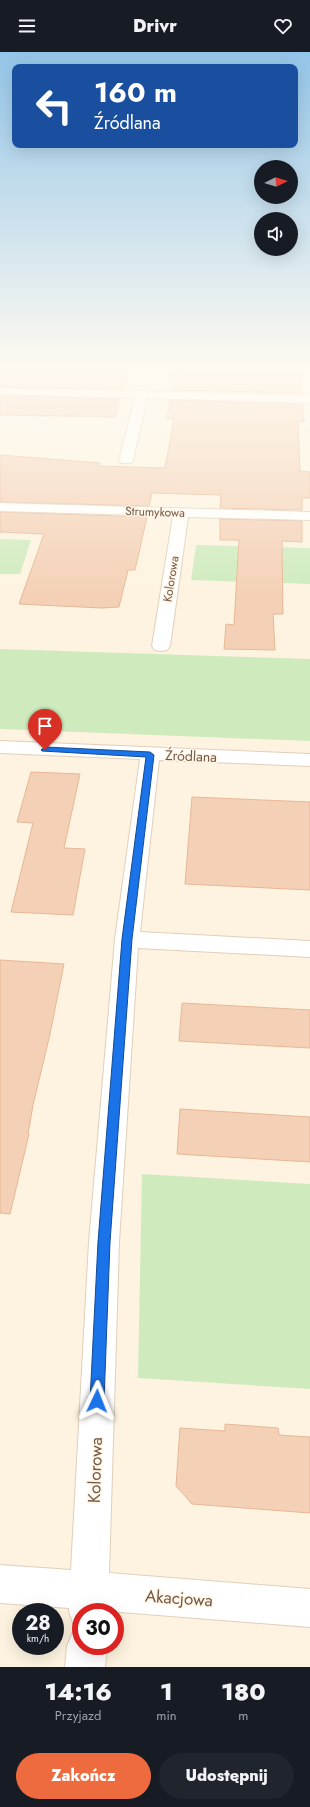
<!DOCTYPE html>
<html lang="pl">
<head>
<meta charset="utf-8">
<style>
	body { margin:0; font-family:Jost,sans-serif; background:#20242c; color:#f1f3f6; height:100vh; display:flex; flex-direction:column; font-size:15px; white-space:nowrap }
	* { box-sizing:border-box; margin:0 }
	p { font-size:13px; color:#9ea1a6 }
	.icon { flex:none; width:22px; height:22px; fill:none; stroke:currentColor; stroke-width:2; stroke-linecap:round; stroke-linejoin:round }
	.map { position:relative; height:1615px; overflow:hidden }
	.details { display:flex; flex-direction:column; background:#171b24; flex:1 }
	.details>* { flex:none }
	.hud { position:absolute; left:12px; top:12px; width:286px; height:84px; border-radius:8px; box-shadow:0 4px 16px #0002; background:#1a4fa0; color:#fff; overflow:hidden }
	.needle { width:26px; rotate:85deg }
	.controls { position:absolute; left:254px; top:108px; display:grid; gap:8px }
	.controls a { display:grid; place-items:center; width:44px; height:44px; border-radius:50%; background:#171b24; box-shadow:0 4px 16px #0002; font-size:20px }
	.speed { position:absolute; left:12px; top:1551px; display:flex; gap:8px; font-size:20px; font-weight:700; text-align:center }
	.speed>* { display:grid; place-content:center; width:52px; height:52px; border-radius:50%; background:#171b24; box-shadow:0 4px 16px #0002; line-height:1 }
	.speed small { font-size:10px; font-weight:400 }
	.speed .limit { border:6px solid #d22; background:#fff; color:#111 }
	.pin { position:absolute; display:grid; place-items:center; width:34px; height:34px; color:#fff; margin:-41px -17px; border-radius:50% 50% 50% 0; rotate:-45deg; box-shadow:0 0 4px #0007 }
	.pin .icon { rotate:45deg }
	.me { position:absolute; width:44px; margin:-22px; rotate:2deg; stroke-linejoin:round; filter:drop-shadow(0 0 3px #0008) }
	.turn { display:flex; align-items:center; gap:14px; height:84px; padding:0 16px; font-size:18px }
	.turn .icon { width:52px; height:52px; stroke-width:2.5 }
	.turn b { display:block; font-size:28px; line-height:34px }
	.eta { display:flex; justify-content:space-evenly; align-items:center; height:68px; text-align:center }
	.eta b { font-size:24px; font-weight:800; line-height:28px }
	.action { display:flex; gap:8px; margin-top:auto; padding:8px 16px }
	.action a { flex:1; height:46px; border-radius:24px; background:#ed6b3f; color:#fff; font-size:16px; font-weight:800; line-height:46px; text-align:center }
	.action a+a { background:#20242c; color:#f1f3f6 }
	header { display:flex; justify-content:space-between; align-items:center; height:52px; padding:0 16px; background:#171b24; font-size:18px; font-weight:800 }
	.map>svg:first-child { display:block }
</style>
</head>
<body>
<header><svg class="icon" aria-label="menu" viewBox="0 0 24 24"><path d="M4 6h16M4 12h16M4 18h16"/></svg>Drivr<svg class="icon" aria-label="heart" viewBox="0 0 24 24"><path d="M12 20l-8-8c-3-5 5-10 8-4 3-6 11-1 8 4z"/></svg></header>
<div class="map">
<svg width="310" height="1615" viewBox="0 0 310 1615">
	<rect width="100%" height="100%" fill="#fdf3e0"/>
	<g fill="#cfebbe">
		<polygon points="0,487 31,488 20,522 0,522"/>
		<polygon points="196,493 310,496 310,532 191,528"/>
		<polygon points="0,597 310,607 310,689 0,677"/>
		<polygon points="142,1122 310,1132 310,1337 138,1326"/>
	</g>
	<g fill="#f4d1b6" stroke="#e7b796">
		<polygon points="0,317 41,317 129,318 123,337 0,335"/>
		<polygon points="176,320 300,322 301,341 172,338"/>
		<polygon points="0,344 120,347 115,365 0,363"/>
		<polygon points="170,348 302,352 304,370 298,370 300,419 310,420 310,446 302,446 302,458 220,456 221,443 152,441 149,454 0,450 0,403 100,411 99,414 165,416 174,367 167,366"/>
		<polygon points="0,460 147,465 135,518 128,518 119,555 102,556 19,552 44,482 0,480"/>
		<polygon points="220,467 302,469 302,490 282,489 283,562 273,562 275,598 224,597 226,572 234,573 239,488 220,488"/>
		<polygon points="31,720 80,722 64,796 85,797 73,863 11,860 33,771 17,770"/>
		<polygon points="192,745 310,750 310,838 185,832"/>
		<polygon points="0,908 64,912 50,982 33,1053 28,1082 29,1082 10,1162 0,1161"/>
		<polygon points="182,951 310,958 310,996 179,989"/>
		<polygon points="180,1057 310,1065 310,1110 177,1102"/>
		<polygon points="225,1372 278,1376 279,1383 310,1385 310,1461 192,1452 176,1434 180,1376 225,1379"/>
	</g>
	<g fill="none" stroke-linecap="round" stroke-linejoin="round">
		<g stroke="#e1cfbb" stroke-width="2">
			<g id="minor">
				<polygon points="0,336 310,343 310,351 147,346 133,408 131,411 121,411 119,408 135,346 0,342"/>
				<polygon points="0,451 310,460 310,468 188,465 170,594 167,598 161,599 155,598 152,594 173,464 0,459"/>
				<polygon points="0,689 310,702 310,714 159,708 140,880 310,889 310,905 138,896 119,1190 109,1521 310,1537 310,1575 107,1559 81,1560 81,1576 74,1574 69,1560 69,1556 0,1551 0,1513 71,1518 89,1190 115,887 140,707 0,701"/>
				<polygon points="81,1577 81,1594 107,1594 105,1615 65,1615 67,1594 73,1580"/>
			</g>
		</g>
		<use href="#minor" fill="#fff" fill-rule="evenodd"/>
	</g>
	<linearGradient id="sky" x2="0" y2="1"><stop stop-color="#93c5e8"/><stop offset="0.58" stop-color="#fefaf1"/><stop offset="1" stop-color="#fefaf1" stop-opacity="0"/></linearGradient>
	<rect width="310" height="543" fill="url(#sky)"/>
	<polygon fill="#1a73e8" stroke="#114b97" points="45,695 150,700 154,703 132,887 110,1190 104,1349 102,1353 97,1355 92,1353 90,1349 98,1190 122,887 146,705 42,699 41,698"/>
	<g text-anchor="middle" stroke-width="3" stroke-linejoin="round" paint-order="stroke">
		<g font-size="12" fill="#745846" stroke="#fff6e7">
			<text transform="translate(155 460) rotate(2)" y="4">Strumykowa</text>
			<text transform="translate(171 527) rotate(-81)" y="4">Kolorowa</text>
		</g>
		<g font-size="14" fill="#745846" stroke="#fff6e7">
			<text transform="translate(191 704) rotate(2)" y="5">Źródlana</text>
		</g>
		<g font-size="17" fill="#745846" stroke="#fff6e7">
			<text transform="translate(95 1418) rotate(-88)" y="6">Kolorowa</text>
			<text transform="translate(179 1546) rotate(4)" y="6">Akacjowa</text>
		</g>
	</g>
</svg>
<div class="controls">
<a><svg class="needle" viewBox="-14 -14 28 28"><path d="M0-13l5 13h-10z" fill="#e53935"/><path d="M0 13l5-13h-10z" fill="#9ea1a6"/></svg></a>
<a><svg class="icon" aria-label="sound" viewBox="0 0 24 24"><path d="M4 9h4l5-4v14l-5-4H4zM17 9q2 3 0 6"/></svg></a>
</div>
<div class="speed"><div>28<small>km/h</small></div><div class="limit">30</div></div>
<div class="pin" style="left:45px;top:698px;background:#d93025"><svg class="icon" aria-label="arrive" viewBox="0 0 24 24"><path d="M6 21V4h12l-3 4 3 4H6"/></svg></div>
<svg class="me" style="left:97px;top:1349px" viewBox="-20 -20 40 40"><path d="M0-17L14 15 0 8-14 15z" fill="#1a73e8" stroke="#fff" stroke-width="4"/></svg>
<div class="hud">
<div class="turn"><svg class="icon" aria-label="left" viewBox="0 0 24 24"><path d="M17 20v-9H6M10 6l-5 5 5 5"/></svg><div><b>160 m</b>Źródlana</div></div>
</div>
</div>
<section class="details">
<div class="eta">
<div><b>14:16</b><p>Przyjazd</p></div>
<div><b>1</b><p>min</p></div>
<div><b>180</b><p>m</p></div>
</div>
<div class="action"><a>Zakończ</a><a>Udostępnij</a></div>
</section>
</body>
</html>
